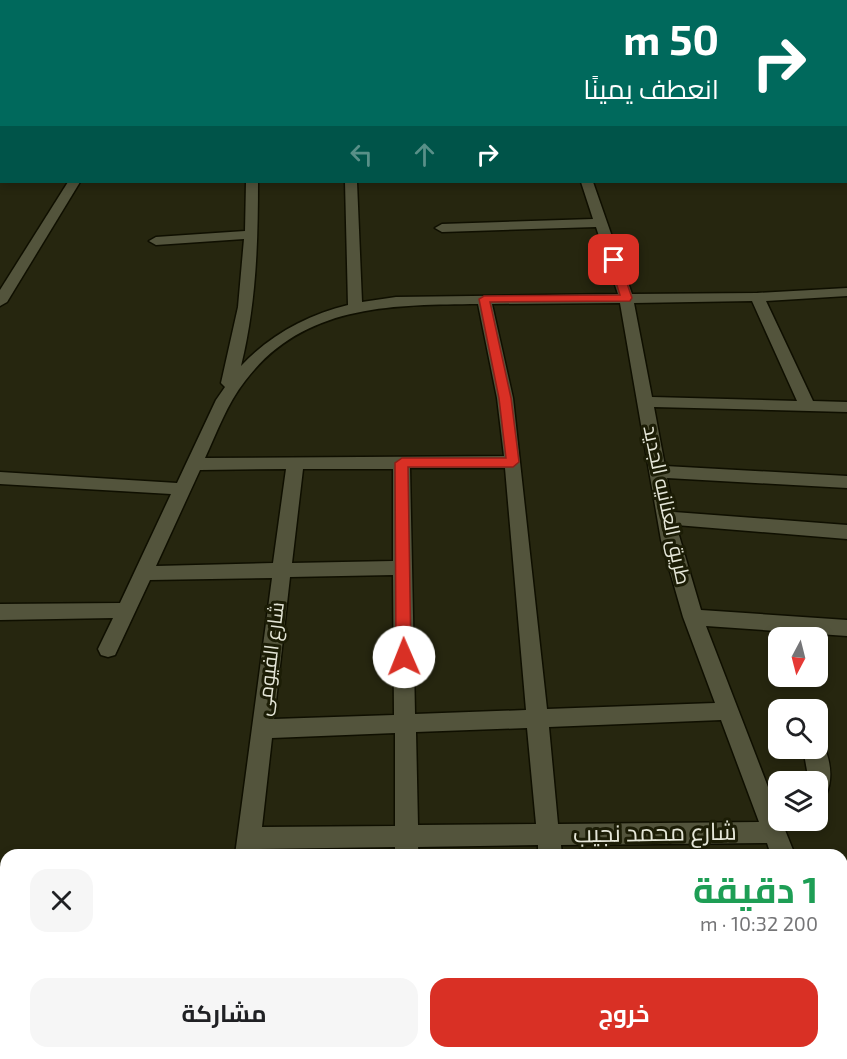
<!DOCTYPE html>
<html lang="ar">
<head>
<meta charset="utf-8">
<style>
	body { margin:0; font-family:"Exo 2",Cairo,sans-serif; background:#f6f6f6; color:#202124; direction:rtl; height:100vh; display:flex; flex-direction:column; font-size:22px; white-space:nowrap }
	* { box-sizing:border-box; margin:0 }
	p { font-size:20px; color:#757577 }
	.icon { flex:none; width:33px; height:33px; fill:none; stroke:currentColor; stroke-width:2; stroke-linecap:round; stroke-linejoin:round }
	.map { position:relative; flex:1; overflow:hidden; direction:ltr }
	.drawer { position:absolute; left:0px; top:849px; width:848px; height:210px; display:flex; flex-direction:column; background:#fff; border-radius:18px 18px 0 0; box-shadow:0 3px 9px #0003; direction:rtl }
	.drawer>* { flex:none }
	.guide { position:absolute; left:0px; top:0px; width:848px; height:183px; box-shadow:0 3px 9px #0003; direction:rtl; background:#00695c; color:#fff; overflow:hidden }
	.needle { width:39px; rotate:187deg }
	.buttons { position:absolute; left:768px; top:627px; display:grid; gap:12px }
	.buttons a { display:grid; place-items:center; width:60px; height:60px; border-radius:12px; background:#fff; box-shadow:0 3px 9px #0003; font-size:30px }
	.pin { position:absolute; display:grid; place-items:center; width:51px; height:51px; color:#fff; margin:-26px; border-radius:12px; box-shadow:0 3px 9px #0006 }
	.me { position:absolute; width:66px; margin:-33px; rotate:359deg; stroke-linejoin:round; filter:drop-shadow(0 0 4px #0008) }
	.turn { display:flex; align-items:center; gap:21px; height:126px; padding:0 30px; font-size:27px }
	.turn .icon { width:78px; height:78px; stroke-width:2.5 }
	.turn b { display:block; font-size:42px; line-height:51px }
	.lanes { display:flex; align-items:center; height:57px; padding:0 30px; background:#0003; justify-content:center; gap:30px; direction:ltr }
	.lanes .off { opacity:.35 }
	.round { display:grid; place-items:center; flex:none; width:63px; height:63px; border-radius:18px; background:#f6f6f6 }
	.headline { display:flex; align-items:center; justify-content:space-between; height:102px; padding:0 30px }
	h1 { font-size:36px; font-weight:700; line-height:45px; color:#1e9e55 }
	.cta { display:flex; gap:12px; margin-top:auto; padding:12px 30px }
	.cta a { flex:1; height:69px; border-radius:18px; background:#d93025; color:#fff; font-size:24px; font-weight:700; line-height:69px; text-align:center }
	.cta a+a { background:#f6f6f6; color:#202124 }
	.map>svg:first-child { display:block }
</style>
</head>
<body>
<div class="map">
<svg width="847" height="1059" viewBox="0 0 847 1059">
	<rect width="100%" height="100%" fill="#26260f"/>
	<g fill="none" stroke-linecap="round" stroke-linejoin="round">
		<g stroke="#0f0f00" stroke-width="3">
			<g id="minor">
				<polygon points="0,0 21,0 22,2 2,2"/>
				<polygon points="48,0 58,0 47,2"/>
				<polygon points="185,0 195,0 184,2"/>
				<polygon points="235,0 324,0 325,2 236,2"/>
				<polygon points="429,0 469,0 428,2"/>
				<polygon points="499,0 509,0 510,2 500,2"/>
				<polygon points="554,0 610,0 611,2 555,2"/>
				<polygon points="697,0 707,0 708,2 698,2"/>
				<polygon points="0,18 2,18 2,25 0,24"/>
				<rect x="0" y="37" width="2" height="6"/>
				<rect x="0" y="58" width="2" height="6"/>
				<rect x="846" y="115" width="1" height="6"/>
				<polygon points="68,182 80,182 7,302 0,306 0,290"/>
				<path d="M246 182H258C258 244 256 305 241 366 270 335 307 315 348 305L345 182H357L362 302 396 297 618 294 596 227 442 232 435 228 442 224 593 219 581 182H593L632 294 757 293 847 288V296L766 301 813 401 847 402V412L654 407 665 466 847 476V488L667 478 674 512 847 525V539L676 525 701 610 847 620V636L706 626 778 813V820H781L795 855H771L767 843 561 845 562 855H538V845L418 847 419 855H395V847L259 849V855H235L272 578 150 580 115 655 108 657 101 655 98 649 113 618 0 620V604L120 603 171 494 0 484V472L177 483 216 400 225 387 221 383 238 307 244 239 156 245 149 241 156 237 245 231ZM752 301 797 401 652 397 634 303ZM620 303 661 540 683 617 715 703 547 709 513 398 492 304ZM478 304 497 398 504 456 205 458C217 432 227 404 245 381 303 304 391 305 478 304ZM410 468H505L526 710 415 714ZM286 469 273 563 156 566 200 470ZM303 469H393V561L292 563ZM393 575 394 715 274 719 290 577ZM721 720 759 822 558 824 549 727ZM527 728 536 824 418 825 416 732ZM395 733V826L262 827 272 738Z"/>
				<path d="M818 740 822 741C830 759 834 777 826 795L818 798V782H809L803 748H818Z"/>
				<polygon points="847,914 847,938 842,939 842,915"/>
				<polygon points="842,985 847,987 847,1025 842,1023"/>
				<polygon points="218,1053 244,1053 243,1059 217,1059"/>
				<rect x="403" y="1053" width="26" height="6"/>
				<polygon points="556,1053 582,1053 583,1059 557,1059"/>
			</g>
		</g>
		<use href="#minor" fill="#53543c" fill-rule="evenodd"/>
	</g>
	<polygon fill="#d93025" stroke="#8d1f18" stroke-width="1.5" points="614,257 619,260 632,298 630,301 490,302 511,398 519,462 513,467 408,467 411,657 409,661 404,663 398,661 396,657 395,463 402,458 506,458 499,398 479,299 484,296 620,295 609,260"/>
	<g text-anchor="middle" stroke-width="6" stroke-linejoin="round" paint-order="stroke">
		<g font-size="20" fill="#e5e6d8" stroke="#1c1d06">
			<text transform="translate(667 505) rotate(78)" y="7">طريق العنانيه الجديد</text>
			<text transform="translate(270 659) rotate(-83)" y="7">شارع الفيومى</text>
		</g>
		<g font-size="24" fill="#e5e6d8" stroke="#1c1d06">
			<text transform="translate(655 833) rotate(-1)" y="8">شارع محمد نجيب</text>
		</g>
	</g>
</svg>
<div class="buttons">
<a><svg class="needle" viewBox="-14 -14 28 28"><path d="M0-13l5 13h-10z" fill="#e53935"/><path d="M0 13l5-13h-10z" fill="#757577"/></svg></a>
<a><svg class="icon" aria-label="search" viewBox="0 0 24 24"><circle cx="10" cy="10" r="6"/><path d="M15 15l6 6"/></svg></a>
<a><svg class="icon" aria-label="layers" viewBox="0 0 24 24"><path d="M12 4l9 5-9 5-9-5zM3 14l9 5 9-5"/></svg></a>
</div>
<div class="pin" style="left:614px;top:260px;background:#d93025"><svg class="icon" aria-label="arrive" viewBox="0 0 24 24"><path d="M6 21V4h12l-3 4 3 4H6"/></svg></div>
<svg class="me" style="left:404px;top:657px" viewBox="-20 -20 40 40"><circle r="19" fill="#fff"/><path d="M0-13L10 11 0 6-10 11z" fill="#d93025"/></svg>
<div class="guide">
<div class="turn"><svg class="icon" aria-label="right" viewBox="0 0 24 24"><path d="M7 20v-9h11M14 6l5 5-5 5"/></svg><div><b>50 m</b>انعطف يمينًا</div></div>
<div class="lanes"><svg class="icon off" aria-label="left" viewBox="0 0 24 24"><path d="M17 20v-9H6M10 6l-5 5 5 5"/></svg><svg class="icon off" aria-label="ahead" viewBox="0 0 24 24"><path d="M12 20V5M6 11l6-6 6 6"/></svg><svg class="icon" aria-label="right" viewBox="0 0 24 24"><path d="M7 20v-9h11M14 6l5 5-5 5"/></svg></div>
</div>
<section class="drawer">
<div class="headline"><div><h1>1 دقيقة</h1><p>200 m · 10:32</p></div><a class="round"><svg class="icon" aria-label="close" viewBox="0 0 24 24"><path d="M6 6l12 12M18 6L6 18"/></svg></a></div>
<div class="cta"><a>خروج</a><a>مشاركة</a></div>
</section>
</div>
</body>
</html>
